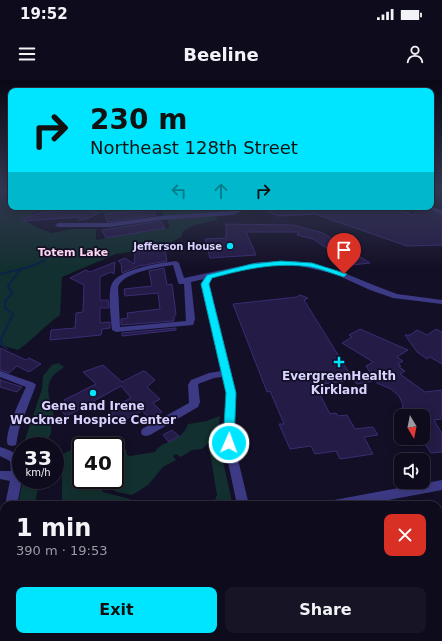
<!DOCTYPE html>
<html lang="en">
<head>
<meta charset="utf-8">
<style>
	body { margin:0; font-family:"DejaVu Sans",sans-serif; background:#171425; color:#f1f3f6; height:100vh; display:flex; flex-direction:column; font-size:15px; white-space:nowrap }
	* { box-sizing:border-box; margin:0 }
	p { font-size:13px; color:#9b9ba3 }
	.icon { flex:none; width:22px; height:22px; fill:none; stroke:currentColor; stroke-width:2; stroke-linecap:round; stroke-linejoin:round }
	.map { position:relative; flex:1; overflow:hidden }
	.details { position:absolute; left:0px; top:421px; width:442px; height:140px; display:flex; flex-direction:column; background:#0e0b1c; border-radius:12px 12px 0 0; box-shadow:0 2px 10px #0003,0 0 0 1px #2e2b3b }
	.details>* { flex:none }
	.banner { position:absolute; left:8px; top:8px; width:426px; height:122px; border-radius:8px; box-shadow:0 2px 10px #0003,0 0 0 1px #2e2b3b; background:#00e5ff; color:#111; overflow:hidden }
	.needle { width:26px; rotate:170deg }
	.buttons { position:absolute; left:394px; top:329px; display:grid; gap:8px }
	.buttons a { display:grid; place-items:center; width:36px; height:36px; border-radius:8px; background:#0e0b1c; box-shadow:0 2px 10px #0003,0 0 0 1px #2e2b3b; font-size:20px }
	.speed { position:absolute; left:12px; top:357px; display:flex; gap:8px; font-size:20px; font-weight:700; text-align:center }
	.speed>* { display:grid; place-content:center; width:52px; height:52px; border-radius:50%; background:#0e0b1c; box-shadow:0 2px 10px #0003,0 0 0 1px #2e2b3b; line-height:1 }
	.speed small { font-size:10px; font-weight:400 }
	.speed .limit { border:2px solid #111; border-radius:6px; background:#fff; color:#111 }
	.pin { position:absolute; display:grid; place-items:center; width:34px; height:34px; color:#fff; margin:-41px -17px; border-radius:50% 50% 50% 0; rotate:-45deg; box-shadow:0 0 4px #0007 }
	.pin .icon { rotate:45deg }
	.me { position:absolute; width:44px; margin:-22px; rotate:2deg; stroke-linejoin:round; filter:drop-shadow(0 0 3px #0008) }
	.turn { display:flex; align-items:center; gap:14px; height:84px; padding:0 16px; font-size:18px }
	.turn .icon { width:52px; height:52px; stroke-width:2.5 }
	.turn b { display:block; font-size:28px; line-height:34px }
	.lanes { display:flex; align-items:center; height:38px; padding:0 16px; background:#0003; justify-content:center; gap:20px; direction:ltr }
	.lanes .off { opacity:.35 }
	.round { display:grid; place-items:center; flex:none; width:42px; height:42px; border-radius:8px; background:#171425 }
	.headline { display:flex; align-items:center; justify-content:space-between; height:68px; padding:0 16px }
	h1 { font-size:24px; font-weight:800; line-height:30px }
	.button { display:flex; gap:8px; margin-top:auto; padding:8px 16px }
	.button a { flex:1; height:46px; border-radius:8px; background:#00e5ff; color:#111; font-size:16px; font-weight:800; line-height:46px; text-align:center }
	.button a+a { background:#171425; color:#f1f3f6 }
	.status { display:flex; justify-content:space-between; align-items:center; height:28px; padding:0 20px; background:#0e0b1c; direction:ltr }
	.status svg { height:11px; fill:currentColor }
	header { display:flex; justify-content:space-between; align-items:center; height:52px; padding:0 16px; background:#0e0b1c; font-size:18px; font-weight:800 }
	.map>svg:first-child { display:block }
</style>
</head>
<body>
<div class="status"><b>19:52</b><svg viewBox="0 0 49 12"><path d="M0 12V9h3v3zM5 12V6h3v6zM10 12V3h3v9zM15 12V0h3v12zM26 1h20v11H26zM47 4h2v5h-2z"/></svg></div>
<header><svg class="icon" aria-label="menu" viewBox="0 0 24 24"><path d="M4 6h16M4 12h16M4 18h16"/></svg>Beeline<svg class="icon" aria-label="person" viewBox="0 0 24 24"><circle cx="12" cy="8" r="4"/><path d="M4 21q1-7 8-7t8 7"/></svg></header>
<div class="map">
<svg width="442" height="561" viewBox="0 0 442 561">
	<rect width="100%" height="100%" fill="#130f26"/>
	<g fill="#12302f">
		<path d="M0 109H11V127H241L218 133 164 137 161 128 109 134 88 129 35 132 26 141 36 147 52 153 73 149H96V160L169 148 168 139 213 136 219 139 195 145 183 151 181 157 162 167 116 174 62 197 60 235C45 245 34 259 18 270L0 265Z"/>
		<path d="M58 283 64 287C60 291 56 292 53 296 43 308 52 324 54 337L51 340V353L45 366H23L42 309 43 296 52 285Z"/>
		<path d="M220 336 218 355 202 369 192 370 181 377 176 374 173 376 176 380 163 387 148 405 132 415 117 412 104 405 102 400H115V378L126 369 127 375 130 376 155 372C161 360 182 363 188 344L207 341Z"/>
		<polygon points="219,363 232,422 232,425 213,425 217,415 210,373 213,368"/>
		<polygon points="72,369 81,370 81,400 95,400 103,412 130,419 134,425 62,425 62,392 55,397 55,379"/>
		<polygon points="23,400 49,400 39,402 35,425 18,425"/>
	</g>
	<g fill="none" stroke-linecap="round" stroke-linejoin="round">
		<g stroke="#0c2248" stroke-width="1.5">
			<polyline points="0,121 11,119"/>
			<polyline points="42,182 55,169"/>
		</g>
		<g stroke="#0c2248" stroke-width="2">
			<polyline points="0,194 29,187 44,181"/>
			<path d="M7 269 2 265 1 259 13 234 5 228C4 221 7 218 12 214L8 206 21 189"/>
		</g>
	</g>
	<g fill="#241b47" stroke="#3b2d73">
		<polygon points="257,127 397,127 398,130 413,135 420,128 442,135 442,165 407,166 315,134 278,136"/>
		<polygon points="80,129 100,133 84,140 79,139 79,137 24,141 23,139 40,133"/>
		<polygon points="154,130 156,135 110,142 107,142 105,134"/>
		<polygon points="161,141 165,148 106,158 102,150"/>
		<polygon points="226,144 293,145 323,153 370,183 352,185 313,159 297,155 299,152 246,152 256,175 210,178 205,159 226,158"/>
		<polygon points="165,169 167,181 139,186 122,193 121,183 118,181 125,178 134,184 135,172"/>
		<polygon points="115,182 114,194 111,192 100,197 100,220 108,220 109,228 100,228 100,243 110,242 110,248 102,249 101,255 50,260 51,250 75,248 76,233 83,232 84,205 70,198 86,190 90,192"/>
		<polygon points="164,188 167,205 172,204 176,234 174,237 174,241 121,245 121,239 128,238 127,233 160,229 158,213 125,216 124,209 152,206 149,191"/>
		<polygon points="300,215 308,218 304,220 348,291 373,301 357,304 353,300 315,305 330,334 336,333 338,336 347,335 355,349 373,347 378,355 364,357 373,374 340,379 336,371 315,374 311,366 290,369 279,344 284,344 270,311 267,312 233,224 297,217"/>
		<polygon points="176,248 176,250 122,256 122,253"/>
		<polygon points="360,249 408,270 397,277 403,281 398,284 401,286 399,287 405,291 400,294 425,312 442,310 442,339 434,340 442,354 442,372 431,373 423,361 423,336 406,336 402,330 403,325 399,316 391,309 377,303 366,286 373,282 342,263 352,257 349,255"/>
		<polygon points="436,249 442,252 442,284 430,277 427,279 417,272 405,255 410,255 417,250 427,255"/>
		<polygon points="0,268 26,280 29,278 41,284 29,292 17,286 9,293 0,290"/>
		<polygon points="103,285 122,302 143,291 146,292 155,300 147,307 160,319 153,323 162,332 151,339 142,331 126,339 122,336 113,341 108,335 120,328 117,325 131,318 121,306 67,336 65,335 57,326 65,322 64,320 96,304 83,292"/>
		<polygon points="0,299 0,300 22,307 17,312 0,307"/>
		<polygon points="172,350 179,356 169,362 163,355"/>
	</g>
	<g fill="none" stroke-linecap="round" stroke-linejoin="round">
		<g fill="#3d3a85" fill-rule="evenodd">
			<polygon points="243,127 251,127 233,135 160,140 110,147 58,147 55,145 58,143 110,143 160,136 232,131"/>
			<polygon points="423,127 431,127 442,130 442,134"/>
			<path d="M176 181 179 183 184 198 259 182 296 181 339 191 376 206 397 214 442 220V224L393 218 370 210 335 194 296 185 259 186 213 197 209 204 236 313 234 363 249 425H237L224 363 226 313 222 297 214 298 198 304 200 322 198 327 150 355 146 356 142 355 141 352 142 349 189 323 188 305 191 300 209 293 221 291 201 204 204 199 191 202 195 239 193 245 116 252 112 250C111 239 108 216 111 206 115 189 161 183 176 181ZM173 185 178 202 179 204H184L186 241 120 247 118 207C123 192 159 187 173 185Z"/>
			<path d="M0 291 34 303 36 305 19 349 16 365 12 366 8 365C3 355 21 318 26 307L0 297Z"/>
			<path d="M0 367C23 374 21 379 21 400H22L17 425H5L10 401 0 399V391H11L10 381 0 376Z"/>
			<polygon points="442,400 442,410 362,425 328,425 330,421 334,420"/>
			<polygon points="4,448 4,476 0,477 0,450"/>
			<polygon points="442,468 442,480 438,481 438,469"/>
			<polygon points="266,557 282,557 283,561 267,561"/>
		</g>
	</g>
	<linearGradient id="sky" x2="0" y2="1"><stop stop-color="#0a0815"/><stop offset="0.58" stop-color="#333752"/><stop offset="1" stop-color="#333752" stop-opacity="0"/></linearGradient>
	<rect width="442" height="188" fill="url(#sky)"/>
	<path fill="#00e5ff" stroke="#0095a6" d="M281 181 312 183 347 194 344 197C333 194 322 189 311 187 276 182 245 189 212 198L209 204 236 313 234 363 229 367 223 363 226 313 201 204 207 195 252 184Z"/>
	<g fill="#00e5ff" stroke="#130f26" stroke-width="1.5">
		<circle cx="230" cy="166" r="4"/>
		<path d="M337 276h4v4h4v4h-4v4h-4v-4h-4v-4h4z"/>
		<circle cx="93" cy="313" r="4"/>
	</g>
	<g text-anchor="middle" stroke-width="3.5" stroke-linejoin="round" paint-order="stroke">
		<g font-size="10" font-weight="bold" fill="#d9d4ff" stroke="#130f26" text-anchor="end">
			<text x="222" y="170">Jefferson House</text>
		</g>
		<g font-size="11" font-weight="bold" fill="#ffd6f0" stroke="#130f26">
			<text x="73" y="176">Totem Lake</text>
		</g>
		<g font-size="12" font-weight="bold" fill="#d9d4ff" stroke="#130f26">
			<text x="339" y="300">EvergreenHealth<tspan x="339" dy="14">Kirkland</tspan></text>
			<text x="93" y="330">Gene and Irene<tspan x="93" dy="14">Wockner Hospice Center</tspan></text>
		</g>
	</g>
</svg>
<div class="buttons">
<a><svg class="needle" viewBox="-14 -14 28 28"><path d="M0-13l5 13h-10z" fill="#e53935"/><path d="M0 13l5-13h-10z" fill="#9b9ba3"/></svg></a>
<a><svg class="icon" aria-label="sound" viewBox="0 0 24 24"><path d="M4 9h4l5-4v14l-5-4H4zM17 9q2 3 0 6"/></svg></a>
</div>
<div class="speed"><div>33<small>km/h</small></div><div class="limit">40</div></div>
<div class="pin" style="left:344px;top:194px;background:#d93025"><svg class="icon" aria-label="arrive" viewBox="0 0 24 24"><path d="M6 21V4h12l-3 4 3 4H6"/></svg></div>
<svg class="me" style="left:229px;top:363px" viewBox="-20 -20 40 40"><circle r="17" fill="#00e5ff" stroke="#fff" stroke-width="3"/><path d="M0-11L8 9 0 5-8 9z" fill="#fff"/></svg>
<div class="banner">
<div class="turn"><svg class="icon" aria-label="right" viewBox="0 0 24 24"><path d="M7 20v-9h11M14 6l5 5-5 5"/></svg><div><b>230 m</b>Northeast 128th Street</div></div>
<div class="lanes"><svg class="icon off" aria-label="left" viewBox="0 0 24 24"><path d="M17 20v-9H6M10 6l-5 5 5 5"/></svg><svg class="icon off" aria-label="ahead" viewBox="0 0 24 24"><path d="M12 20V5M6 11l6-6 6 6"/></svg><svg class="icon" aria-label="right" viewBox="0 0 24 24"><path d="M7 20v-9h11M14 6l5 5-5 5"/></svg></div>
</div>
<section class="details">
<div class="headline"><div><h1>1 min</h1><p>390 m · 19:53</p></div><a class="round" style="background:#d93025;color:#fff"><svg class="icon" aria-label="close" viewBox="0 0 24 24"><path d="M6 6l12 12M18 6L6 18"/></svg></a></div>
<div class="button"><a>Exit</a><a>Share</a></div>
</section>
</div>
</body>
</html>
